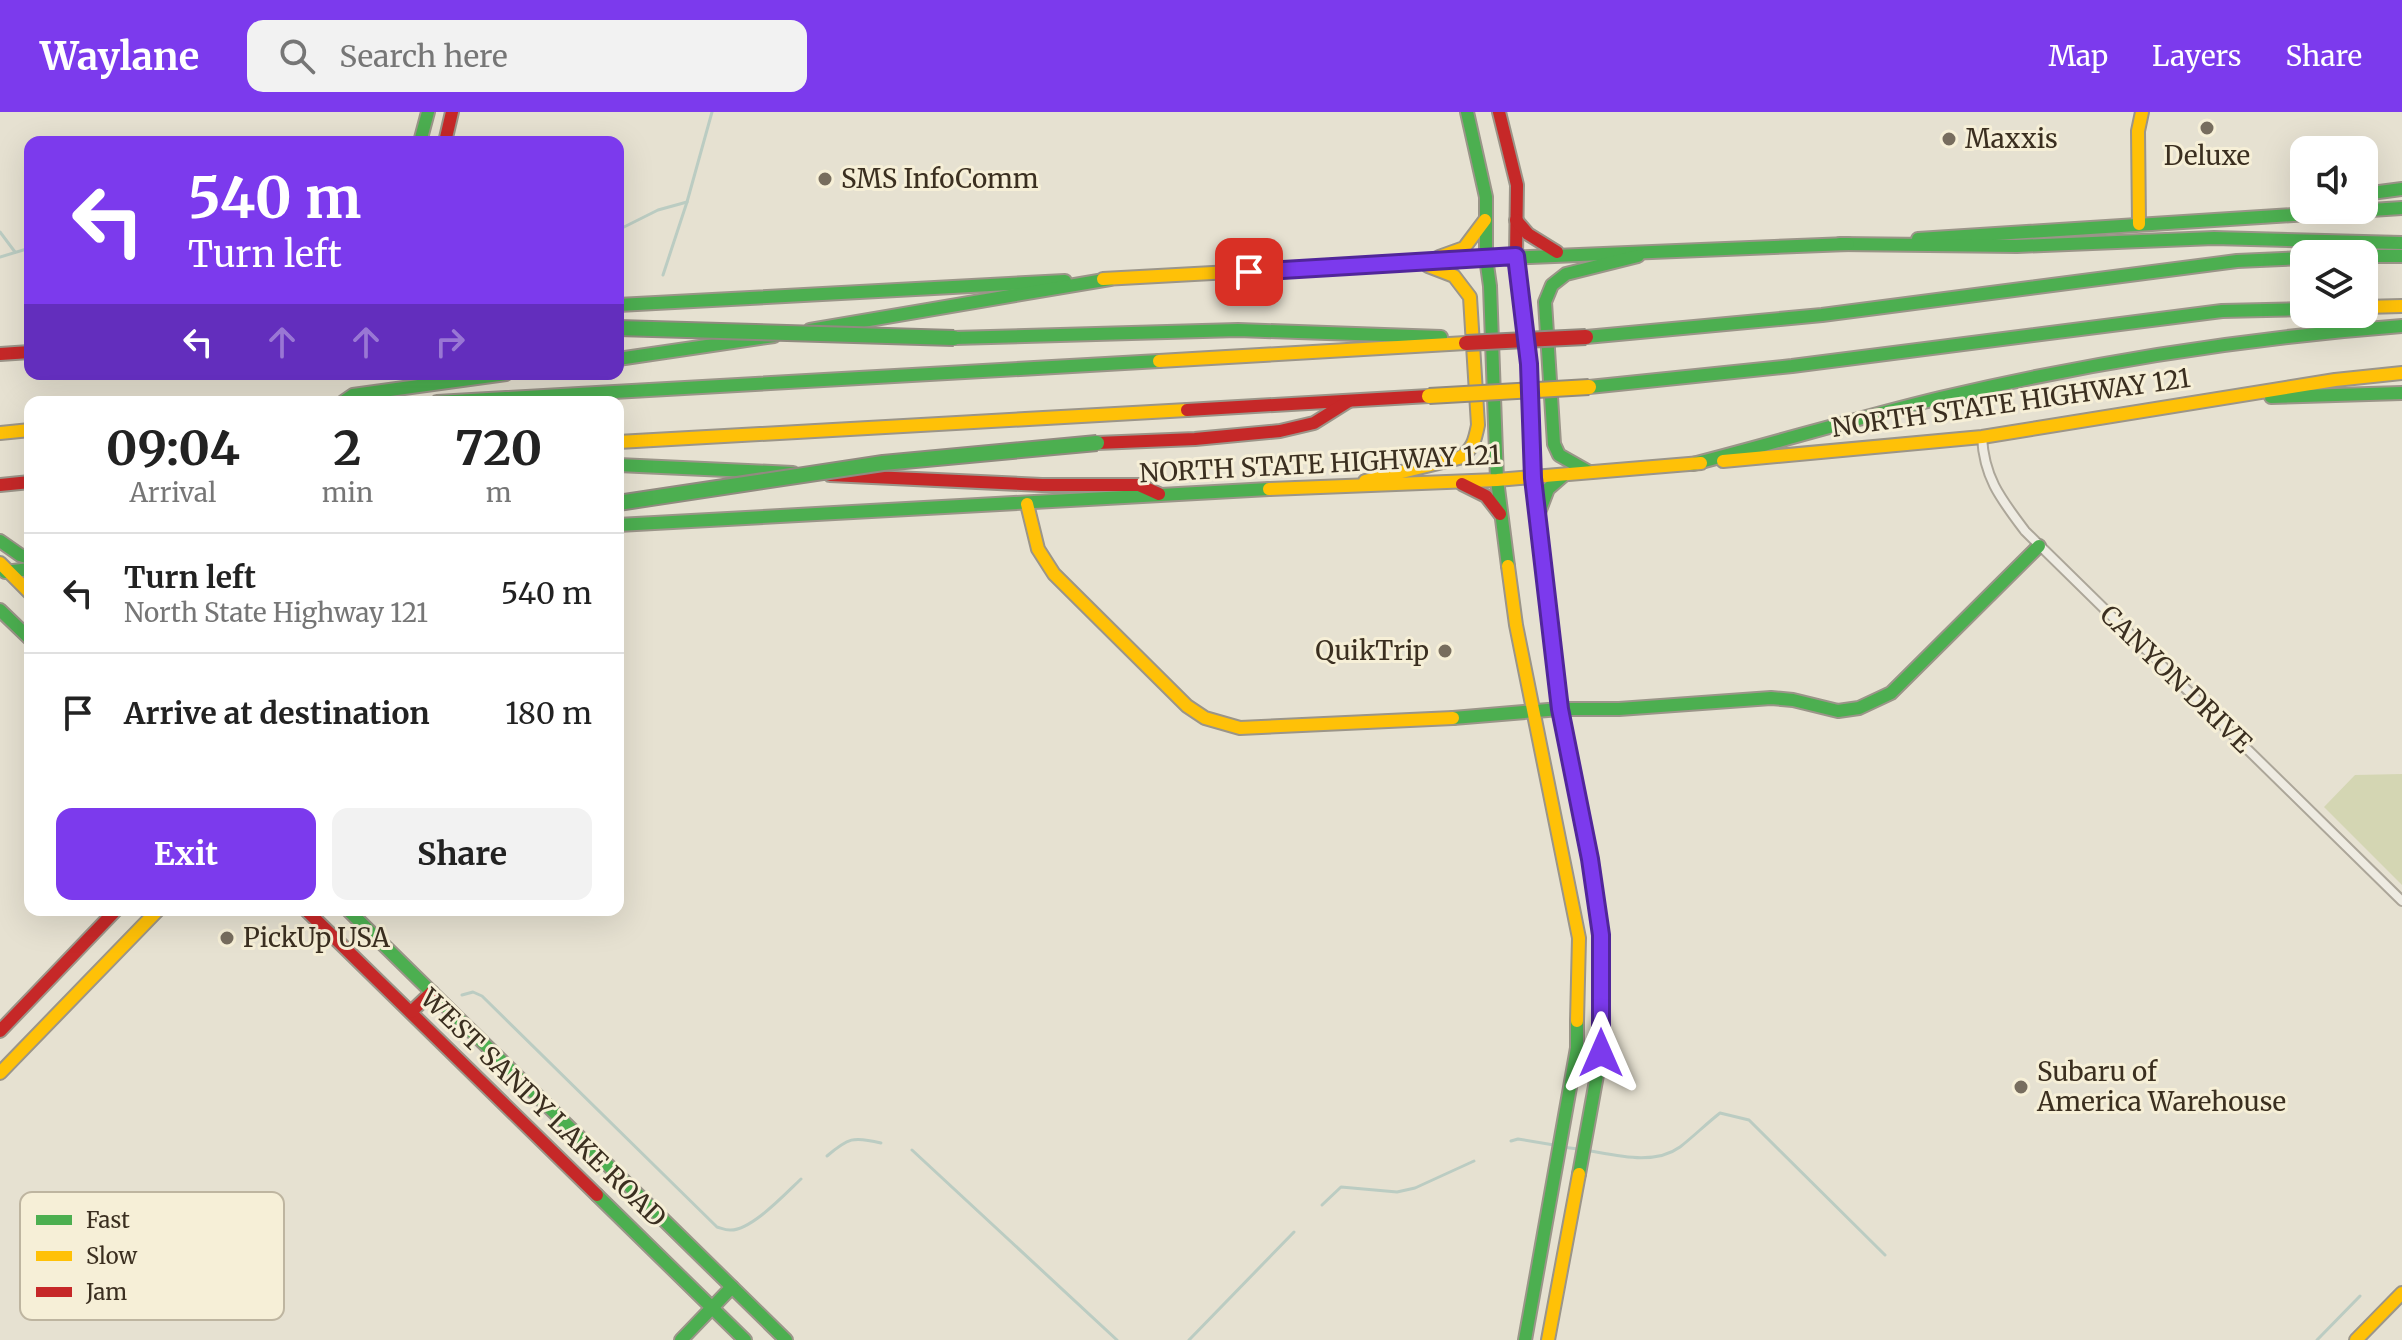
<!DOCTYPE html>
<html lang="en">
<head>
<meta charset="utf-8">
<style>
	body { margin:0; font-family:Merriweather,serif; background:#f2f2f2; color:#222; height:100vh; display:flex; flex-direction:column; font-size:30px; white-space:nowrap }
	* { box-sizing:border-box; margin:0 }
	p { font-size:26px; color:#767676 }
	.icon { flex:none; width:44px; height:44px; fill:none; stroke:currentColor; stroke-width:2; stroke-linecap:round; stroke-linejoin:round }
	.map { position:relative; flex:1; overflow:hidden }
	.sheet { position:absolute; left:24px; top:284px; width:600px; height:520px; display:flex; flex-direction:column; background:#fff; border-radius:16px; box-shadow:0 8px 32px #0002 }
	.sheet>* { flex:none }
	.hud { position:absolute; left:24px; top:24px; width:600px; height:244px; border-radius:16px; box-shadow:0 8px 32px #0002; background:#7c3aed; color:#fff; overflow:hidden }
	.controls { position:absolute; left:2290px; top:24px; display:grid; gap:16px }
	.controls a { display:grid; place-items:center; width:88px; height:88px; border-radius:16px; background:#fff; box-shadow:0 8px 32px #0002; font-size:40px }
	.pin { position:absolute; display:grid; place-items:center; width:68px; height:68px; color:#fff; margin:-34px; border-radius:16px; box-shadow:0 4px 12px #0006 }
	.me { position:absolute; width:88px; margin:-44px; rotate:0deg; stroke-linejoin:round; filter:drop-shadow(0 0 6px #0008) }
	.turn { display:flex; align-items:center; gap:28px; height:168px; padding:0 32px; font-size:36px }
	.turn .icon { width:104px; height:104px; stroke-width:2.5 }
	.turn b { display:block; font-size:56px; line-height:68px }
	.lanes { display:flex; align-items:center; height:76px; padding:0 32px; background:#0003; justify-content:center; gap:40px; direction:ltr }
	.lanes .off { opacity:.35 }
	.eta { display:flex; justify-content:space-evenly; align-items:center; height:136px; text-align:center }
	.eta b { font-size:48px; font-weight:700; line-height:56px }
	.cta { display:flex; gap:16px; margin-top:auto; padding:16px 32px }
	.cta a { flex:1; height:92px; border-radius:16px; background:#7c3aed; color:#fff; font-size:32px; font-weight:700; line-height:92px; text-align:center }
	.cta a+a { background:#f2f2f2; color:#222 }
	ul { padding:0; list-style:none }
	li { display:flex; align-items:center; gap:24px; height:120px; padding:0 32px; border-top:2px solid #e0e0e0 }
	li div { flex:1 }
	li b { display:block; font-size:30px }
	li em { font-style:normal }
	header { display:flex; align-items:center; gap:48px; box-sizing:border-box; height:112px; padding:0 40px; background:#7c3aed; color:#fff }
	header strong { font-size:38px }
	nav { display:flex; gap:44px; margin-inline-start:auto; font-size:28px }
	.search { width:560px; height:72px; background:#f2f2f2; display:flex; align-items:center; gap:20px; box-sizing:border-box; padding:0 28px; border-radius:16px; color:#767676; font-size:30px }
	.map>svg:first-child { display:block }
</style>
</head>
<body>
<header>
<strong>Waylane</strong>
<div class="search"><svg class="icon" aria-label="search" viewBox="0 0 24 24"><circle cx="10" cy="10" r="6"/><path d="M15 15l6 6"/></svg>Search here</div>
<nav><a>Map</a><a>Layers</a><a>Share</a></nav>
</header>
<div class="map">
<svg width="2402" height="1228" viewBox="0 0 2402 1228">
	<rect width="100%" height="100%" fill="#e6e1d1"/>
	<polygon fill="#d4d6b3" points="2402,662 2402,773 2324,695 2355,663"/>
	<g fill="none" stroke-linecap="round" stroke-linejoin="round">
		<g stroke="#bbccc2" stroke-width="3">
			<polyline points="618,118 658,98 687,90 712,0"/>
			<polyline points="0,120 15,140"/>
			<polyline points="0,145 30,136"/>
			<polyline points="663,163 687,90"/>
			<path d="M462 883 473 880 482 884 717 1115C721 1116 725 1118 730 1118 751 1119 786 1081 801 1067"/>
			<polyline points="1511,1029 1518,1027 1554,1033"/>
			<polyline points="1562,1035 1578,1037"/>
			<polyline points="912,1038 1117,1228"/>
			<path d="M1585 1038C1615 1043 1654 1054 1680 1035 1694 1024 1706 1012 1720 1001L1749 1008 1885 1143"/>
			<path d="M827 1044C848 1026 853 1024 881 1031"/>
			<polyline points="1322,1093 1341,1075 1397,1080 1415,1076 1474,1049"/>
			<polyline points="1189,1228 1294,1120"/>
			<polyline points="2317,1228 2360,1184"/>
		</g>
		<g stroke="#aca699" stroke-width="12">
			<path id="street" d="M1982 325C1984 366 2001 387 2025 419L2402 789"/>
		</g>
		<g stroke="#9b9589" stroke-width="16">
			<g id="fast">
				<polyline points="1467,0 1486,85 1486,146 1490,174 1497,368 1508,454"/>
				<polyline points="420,30 428,0"/>
				<polyline points="2364,82 2402,77"/>
				<polyline points="1918,127 2402,96"/>
				<polyline points="1840,132 2017,134 2214,126 2402,131"/>
				<polyline points="2364,144 2402,144"/>
				<polyline points="1454,148 1848,132"/>
				<polyline points="618,193 1065,169"/>
				<polyline points="810,218 1110,167"/>
				<polyline points="1586,225 1822,203 2237,149 2304,146"/>
				<polyline points="954,226 1238,218 1441,225"/>
				<polyline points="618,247 774,224"/>
				<polyline points="1589,275 1792,254 2222,199 2304,197"/>
				<polyline points="2271,285 2402,281"/>
				<polyline points="343,290 353,283 506,262"/>
				<polyline points="437,290 1159,249"/>
				<polyline points="1532,329 1533,366 1560,597 1590,747 1601,823 1601,941 1579,1062"/>
				<path d="M1693 352C1775 331 1857 306 1940 286 2092 250 2246 226 2402 214"/>
				<polyline points="618,353 793,361"/>
				<polyline points="1589,360 1559,343 1554,332 1545,190 1552,173 1566,162 1638,144"/>
				<polyline points="1538,403 1548,377 1564,363"/>
				<polyline points="618,413 1269,377"/>
				<polyline points="0,429 20,443 30,446"/>
				<polyline points="5,460 30,457"/>
				<polyline points="0,498 30,527"/>
				<polyline points="1453,606 1560,597 1619,597 1771,586 1793,588 1838,599 1859,596 1891,581 2039,434"/>
				<polyline points="348,798 786,1228"/>
				<polyline points="597,1083 745,1228"/>
				<polyline points="681,1228 732,1175"/>
				<polyline points="1525,1228 1577,936 1577,909"/>
			</g>
		</g>
		<g stroke="#9b9589" stroke-width="16">
			<g id="slow">
				<polyline points="2139,112 2138,19 2142,0"/>
				<polyline points="1439,145 1464,136 1485,108"/>
				<polyline points="1103,167 1454,148"/>
				<polyline points="2364,195 2402,194"/>
				<polyline points="1159,249 1466,231"/>
				<polyline points="0,321 30,318"/>
				<polyline points="618,330 1187,298"/>
				<polyline points="1723,349 1982,325 2335,268 2402,261"/>
				<path d="M1365 369 1459 346C1473 338 1475 328 1478 313L1470 185 1454 164 1428 154"/>
				<polyline points="1269,377 1497,368 1701,351"/>
				<polyline points="1027,392 1038,437 1054,462 1187,594 1205,606 1240,616 1453,606"/>
				<polyline points="0,451 30,481"/>
				<polyline points="1508,454 1516,513 1579,826 1577,909"/>
				<polyline points="0,961 158,798"/>
				<polyline points="1548,1228 1579,1062"/>
				<polyline points="2356,1228 2402,1181"/>
			</g>
		</g>
		<g stroke="#9b9589" stroke-width="16">
			<g id="jam">
				<polyline points="1499,0 1517,73 1516,144 1529,252 1532,329"/>
				<polyline points="445,30 452,0"/>
				<polyline points="1516,108 1528,122 1557,140"/>
				<polyline points="0,242 30,240"/>
				<polyline points="1187,298 1429,284"/>
				<polyline points="1097,331 1195,327 1280,319 1314,311 1349,289"/>
				<polyline points="830,363 1042,373 1139,373 1159,382"/>
				<polyline points="1462,372 1486,384 1500,402"/>
				<polyline points="0,373 30,370"/>
				<polyline points="306,798 597,1083"/>
				<polyline points="411,900 432,880"/>
				<polyline points="0,919 116,798"/>
			</g>
		</g>
		<use href="#street" stroke="#eeebe2" stroke-width="8"/>
		<use href="#fast" stroke="#4caf50" stroke-width="12"/>
		<use href="#slow" stroke="#ffc107" stroke-width="12"/>
		<use href="#jam" stroke="#c62828" stroke-width="12"/>
		<g stroke="#918b80" stroke-width="18" stroke-linecap="butt">
			<g id="fast-bridge">
				<polyline points="618,216 954,226"/>
				<polyline points="618,391 883,351 1097,331"/>
			</g>
		</g>
		<g stroke="#918b80" stroke-width="18" stroke-linecap="butt">
			<polyline id="slow-bridge" points="1429,284 1589,275"/>
		</g>
		<g stroke="#918b80" stroke-width="18" stroke-linecap="butt">
			<polyline id="jam-bridge" points="1466,231 1586,225"/>
		</g>
		<use href="#fast-bridge" stroke="#4caf50" stroke-width="14"/>
		<use href="#slow-bridge" stroke="#ffc107" stroke-width="14"/>
		<use href="#jam-bridge" stroke="#c62828" stroke-width="14"/>
	</g>
	<g fill="none" stroke-linecap="round" stroke-linejoin="round">
		<g stroke="#51269a" stroke-width="20">
			<polyline id="route" points="1249,160 1516,144 1529,252 1533,366 1560,597 1590,747 1601,823 1601,941"/>
		</g>
		<use href="#route" stroke="#7c3aed" stroke-width="14"/>
	</g>
	<g fill="#776d5e" stroke="#f6efd7" stroke-width="3">
		<circle cx="2207" cy="16" r="8"/>
		<circle cx="1949" cy="27" r="8"/>
		<circle cx="825" cy="67" r="8"/>
		<circle cx="1445" cy="539" r="8"/>
		<circle cx="227" cy="826" r="8"/>
		<circle cx="2021" cy="975" r="8"/>
	</g>
	<g text-anchor="middle" stroke-width="6" stroke-linejoin="round" paint-order="stroke">
		<g font-size="26" fill="#3b2f20" stroke="#f6efd7" text-anchor="start">
			<text x="1965" y="36">Maxxis</text>
			<text x="2207" y="53" text-anchor="middle">Deluxe</text>
			<text x="841" y="76">SMS InfoComm</text>
			<text x="1429" y="548" text-anchor="end">QuikTrip</text>
			<text x="243" y="835">PickUp USA</text>
			<text x="2037" y="969">Subaru of<tspan x="2037" dy="30">America Warehouse</tspan></text>
		</g>
		<g font-size="26" fill="#3b2f20" stroke="#f6efd7">
			<text transform="translate(2011 291) rotate(-8)" y="9">NORTH STATE HIGHWAY 121</text>
			<text transform="translate(1320 352) rotate(-3)" y="9">NORTH STATE HIGHWAY 121</text>
			<text transform="translate(2176 567) rotate(44)" y="9">CANYON DRIVE</text>
			<text transform="translate(543 996) rotate(44)" y="9">WEST SANDY LAKE ROAD</text>
		</g>
	</g>
	<rect x="20" y="1080" width="264" height="128" rx="12" fill="#f6efd7" stroke="#beb5a0" stroke-width="2"/>
	<rect x="36" y="1103" width="36" height="10" fill="#4caf50"/>
	<rect x="36" y="1139" width="36" height="10" fill="#ffc107"/>
	<rect x="36" y="1175" width="36" height="10" fill="#c62828"/>
	<g font-size="22" fill="#3b2f20">
		<text x="86" y="1116">Fast</text>
		<text x="86" y="1152">Slow</text>
		<text x="86" y="1188">Jam</text>
	</g>
</svg>
<div class="controls">
<a><svg class="icon" aria-label="sound" viewBox="0 0 24 24"><path d="M4 9h4l5-4v14l-5-4H4zM17 9q2 3 0 6"/></svg></a>
<a><svg class="icon" aria-label="layers" viewBox="0 0 24 24"><path d="M12 4l9 5-9 5-9-5zM3 14l9 5 9-5"/></svg></a>
</div>
<div class="pin" style="left:1249px;top:160px;background:#d93025"><svg class="icon" aria-label="arrive" viewBox="0 0 24 24"><path d="M6 21V4h12l-3 4 3 4H6"/></svg></div>
<svg class="me" style="left:1601px;top:941px" viewBox="-20 -20 40 40"><path d="M0-17L14 15 0 8-14 15z" fill="#7c3aed" stroke="#fff" stroke-width="4"/></svg>
<div class="hud">
<div class="turn"><svg class="icon" aria-label="left" viewBox="0 0 24 24"><path d="M17 20v-9H6M10 6l-5 5 5 5"/></svg><div><b>540 m</b>Turn left</div></div>
<div class="lanes"><svg class="icon" aria-label="left" viewBox="0 0 24 24"><path d="M17 20v-9H6M10 6l-5 5 5 5"/></svg><svg class="icon off" aria-label="ahead" viewBox="0 0 24 24"><path d="M12 20V5M6 11l6-6 6 6"/></svg><svg class="icon off" aria-label="ahead" viewBox="0 0 24 24"><path d="M12 20V5M6 11l6-6 6 6"/></svg><svg class="icon off" aria-label="right" viewBox="0 0 24 24"><path d="M7 20v-9h11M14 6l5 5-5 5"/></svg></div>
</div>
<section class="sheet">
<div class="eta">
<div><b>09:04</b><p>Arrival</p></div>
<div><b>2</b><p>min</p></div>
<div><b>720</b><p>m</p></div>
</div>
<ul>
<li><svg class="icon" aria-label="left" viewBox="0 0 24 24"><path d="M17 20v-9H6M10 6l-5 5 5 5"/></svg><div><b>Turn left</b><p>North State Highway 121</p></div><em>540 m</em></li>
<li><svg class="icon" aria-label="arrive" viewBox="0 0 24 24"><path d="M6 21V4h12l-3 4 3 4H6"/></svg><div><b>Arrive at destination</b></div><em>180 m</em></li>
</ul>
<div class="cta"><a>Exit</a><a>Share</a></div>
</section>
</div>
</body>
</html>
